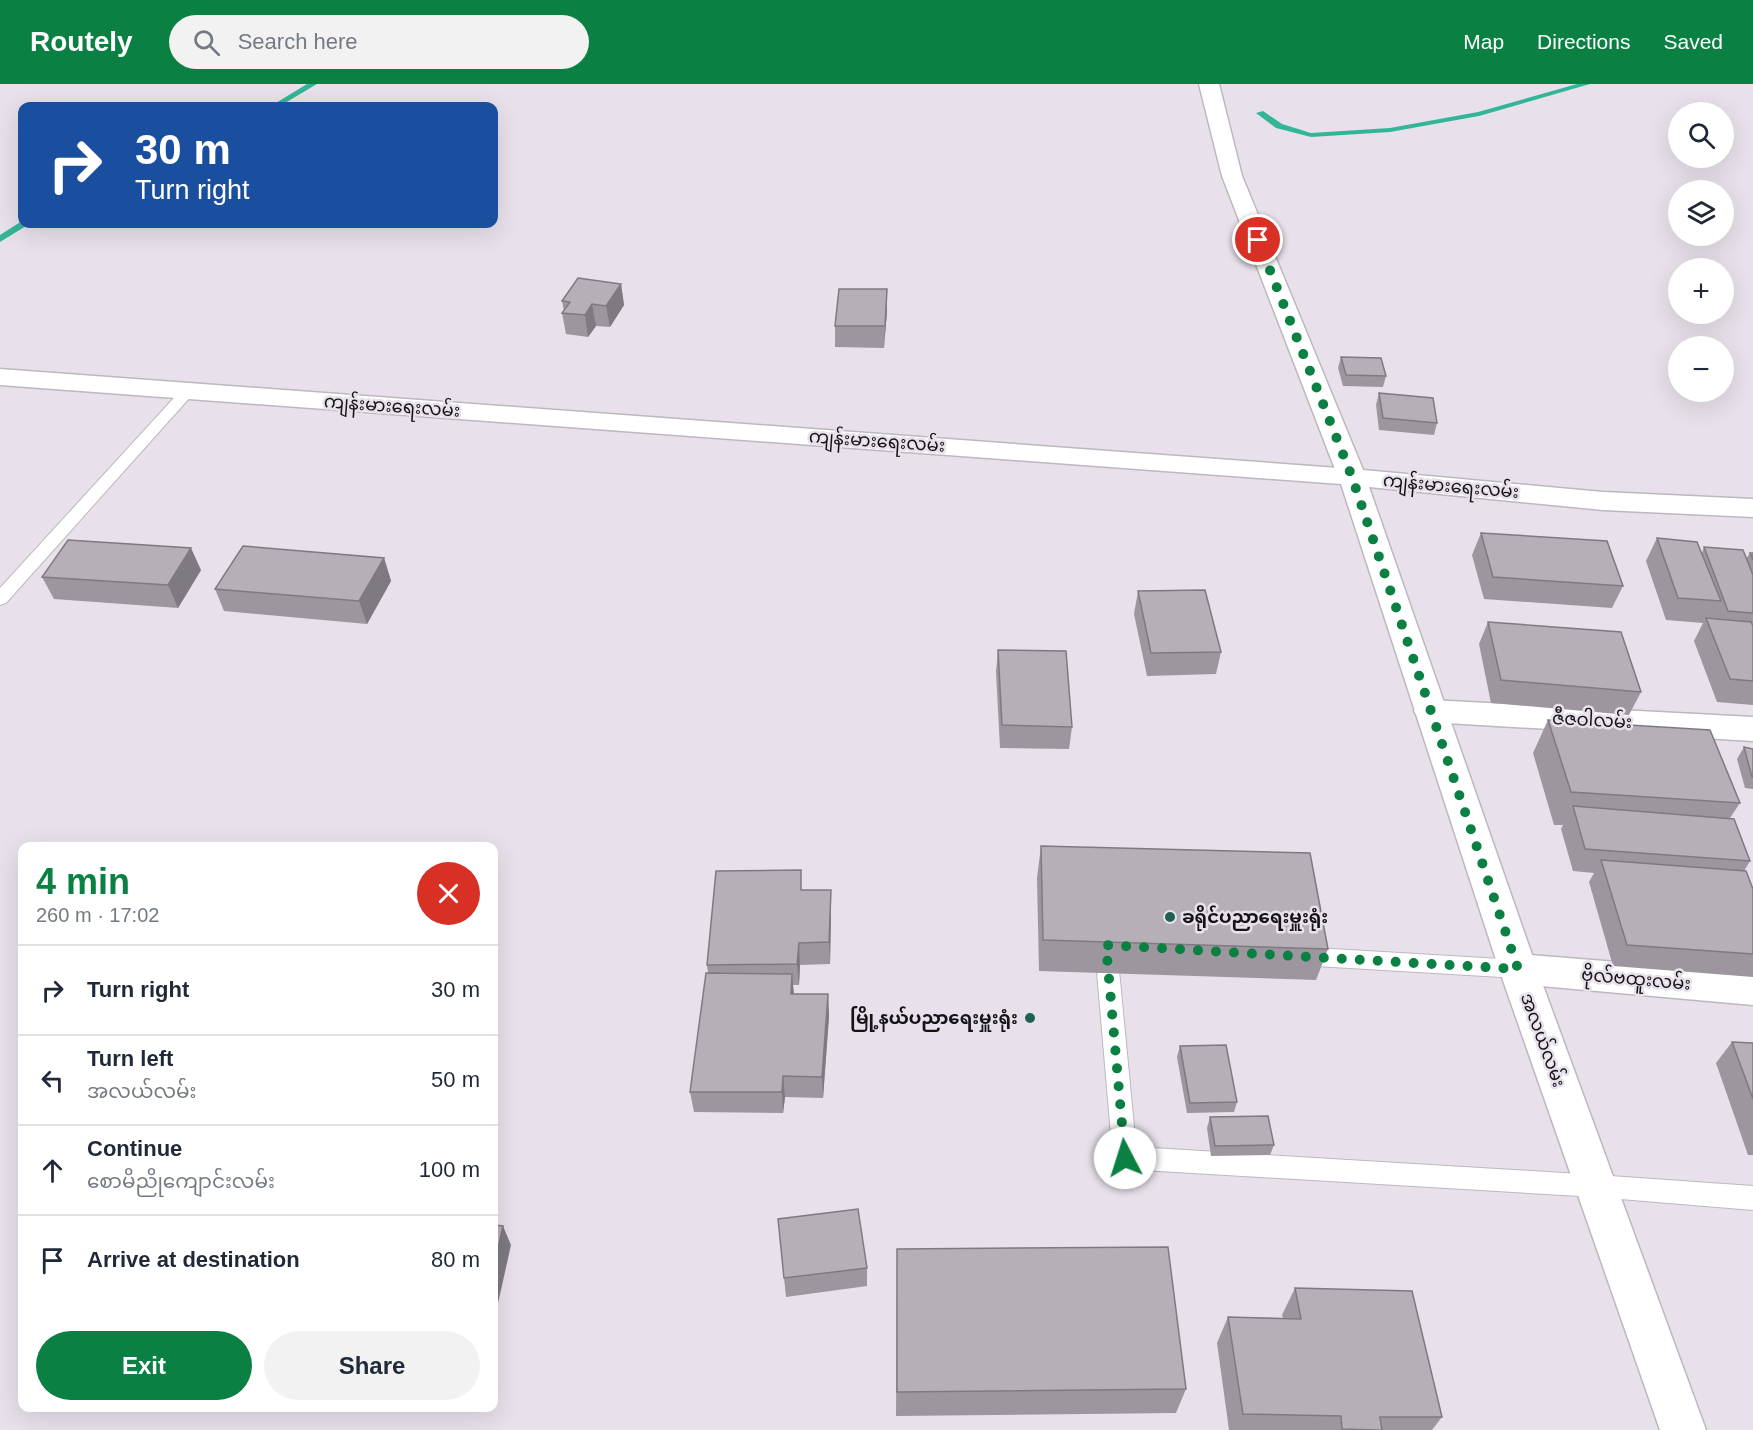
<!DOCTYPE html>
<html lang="en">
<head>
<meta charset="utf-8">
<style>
	body { margin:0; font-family:Helvetica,"Noto Sans Myanmar",sans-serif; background:#f2f2f3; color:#1f2937; height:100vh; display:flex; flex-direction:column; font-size:22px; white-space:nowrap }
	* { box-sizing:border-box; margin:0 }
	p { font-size:20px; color:#747a83 }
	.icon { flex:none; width:33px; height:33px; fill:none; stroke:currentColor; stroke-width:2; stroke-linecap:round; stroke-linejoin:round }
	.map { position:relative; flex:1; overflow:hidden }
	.panel { position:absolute; left:18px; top:758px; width:480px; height:570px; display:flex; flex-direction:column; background:#fff; border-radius:12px; box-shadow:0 6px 24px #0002 }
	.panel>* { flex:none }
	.guide { position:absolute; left:18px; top:18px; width:480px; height:126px; border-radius:12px; box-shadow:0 6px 24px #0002; background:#1a4fa0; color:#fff; overflow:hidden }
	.tools { position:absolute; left:1668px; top:18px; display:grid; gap:12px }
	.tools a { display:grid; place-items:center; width:66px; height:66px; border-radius:50%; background:#fff; box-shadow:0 6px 24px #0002; font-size:30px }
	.pin { position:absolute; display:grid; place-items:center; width:51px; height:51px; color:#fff; margin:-26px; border:3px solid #fff; border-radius:50%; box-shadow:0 2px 6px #0007 }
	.me { position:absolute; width:66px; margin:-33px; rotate:355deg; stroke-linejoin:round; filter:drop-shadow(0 0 4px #0008) }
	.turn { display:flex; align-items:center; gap:21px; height:126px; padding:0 18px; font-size:27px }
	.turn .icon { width:78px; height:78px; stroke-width:2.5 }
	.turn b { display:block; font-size:42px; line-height:51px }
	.round { display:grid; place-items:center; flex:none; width:63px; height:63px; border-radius:32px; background:#f2f2f3 }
	.head { display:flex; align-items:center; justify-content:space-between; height:102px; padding:0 18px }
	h1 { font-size:36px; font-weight:800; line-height:45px; color:#0b8043 }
	.cta { display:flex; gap:12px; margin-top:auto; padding:12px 18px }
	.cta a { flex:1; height:69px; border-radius:36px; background:#0b8043; color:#fff; font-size:24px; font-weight:800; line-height:69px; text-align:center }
	.cta a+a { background:#f2f2f3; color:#1f2937 }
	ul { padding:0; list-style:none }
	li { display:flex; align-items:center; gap:18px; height:90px; padding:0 18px; border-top:2px solid #e0e1e3 }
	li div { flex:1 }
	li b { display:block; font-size:22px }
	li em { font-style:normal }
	header { display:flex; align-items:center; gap:36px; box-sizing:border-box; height:84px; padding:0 30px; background:#0b8043; color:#fff }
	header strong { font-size:28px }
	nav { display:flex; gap:33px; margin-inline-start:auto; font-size:21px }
	.search { width:420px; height:54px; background:#f2f2f3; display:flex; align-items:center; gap:15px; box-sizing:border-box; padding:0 21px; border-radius:33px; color:#747a83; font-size:22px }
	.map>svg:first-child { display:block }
</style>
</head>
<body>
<header>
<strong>Routely</strong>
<div class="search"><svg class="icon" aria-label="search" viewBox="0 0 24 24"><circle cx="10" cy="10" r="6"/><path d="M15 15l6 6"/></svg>Search here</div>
<nav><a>Map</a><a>Directions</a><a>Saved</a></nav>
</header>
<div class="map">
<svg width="1753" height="1346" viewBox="0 0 1753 1346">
	<rect width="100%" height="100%" fill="#e8e1eb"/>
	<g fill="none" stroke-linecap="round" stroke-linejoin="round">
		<g fill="#33b599" fill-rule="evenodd">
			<polygon points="307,0 317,0 280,22 271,22"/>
			<polygon points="1577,0 1590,0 1479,32 1390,48 1311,53 1276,44 1256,29 1263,27 1282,40 1311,49 1390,44 1478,28"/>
			<polygon points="22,137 22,140 27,140 26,142 0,158 0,151"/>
		</g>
		<g stroke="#bdb7c0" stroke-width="2">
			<g id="service">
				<polygon points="188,302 196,307 193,310 6,519 0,521 0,504 183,304"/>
				<polygon points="1106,856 1114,859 1117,865 1136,1063 1596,1091 1753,1102 1753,1126 1596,1113 1125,1085 1116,1082 1113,1074 1095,865 1098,859"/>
				<polygon points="1299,863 1518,876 1526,879 1529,885 1526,891 1518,894 1299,881 1291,878 1288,872 1291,866"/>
			</g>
		</g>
		<g stroke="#bdb7c0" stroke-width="3">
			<g id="minor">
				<polygon points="1199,0 1219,0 1242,92 1366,393 1362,399 1352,401 1342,399 1338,393 1222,92"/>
				<polygon points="1430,616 1753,633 1753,657 1430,638 1419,635 1414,627 1419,619"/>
				<polygon points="1518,870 1753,889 1753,921 1518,900 1505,896 1499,885 1505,874"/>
			</g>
		</g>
		<g stroke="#bdb7c0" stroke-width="3">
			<polygon id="tertiary" points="0,285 1352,385 1603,408 1753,415 1753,433 1603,426 1369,403 1537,885 1706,1346 1660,1346 1499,885 1341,400 0,301"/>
		</g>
		<use href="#service" fill="#fff" fill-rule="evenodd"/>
		<use href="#minor" fill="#fff" fill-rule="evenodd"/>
		<use href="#tertiary" fill="#fff" fill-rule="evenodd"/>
	</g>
	<g fill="#9d969e">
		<polygon points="621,200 624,221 610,243 596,242 588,253 566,250 562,229 564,227 562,217"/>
		<polygon points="887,227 884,264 835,263 835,242"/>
		<polygon points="1341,273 1386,292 1383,303 1343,302 1338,284"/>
		<polygon points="1379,309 1437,339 1434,351 1379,346 1376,321"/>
		<polygon points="1481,449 1623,502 1612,524 1484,515 1472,471"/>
		<polygon points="1657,454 1702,469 1704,463 1746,475 1750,469 1753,469 1753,621 1717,618 1694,557 1703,539 1666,536 1646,477"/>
		<polygon points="384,474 391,497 367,540 224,527 215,505"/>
		<polygon points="201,486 178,524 54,515 42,493"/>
		<polygon points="1138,507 1221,568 1216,590 1147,592 1134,530"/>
		<polygon points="1488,538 1641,608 1629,631 1491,619 1479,560"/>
		<polygon points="998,566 1072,643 1069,665 1000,664 996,588"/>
		<polygon points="1548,636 1740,719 1730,734 1750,777 1744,787 1753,805 1753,893 1613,882 1589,798 1594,789 1573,787 1561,745 1563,741 1554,741 1533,669"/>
		<polygon points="1744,663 1753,665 1753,705 1745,704 1737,675"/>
		<polygon points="1041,762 1328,865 1316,896 1039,887 1037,794"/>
		<polygon points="802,806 831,828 830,880 800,881 799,901 793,901 794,910 828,910 829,932 823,1014 785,1013 783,1029 694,1028 690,1008 708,889 707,881"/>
		<polygon points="1732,958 1753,959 1753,1071 1748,1071 1716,979"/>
		<polygon points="1180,962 1237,1018 1234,1028 1187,1029 1177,973"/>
		<polygon points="1210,1033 1274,1061 1270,1071 1211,1072 1207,1044"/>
		<polygon points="778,1135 867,1184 867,1202 786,1213"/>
		<polygon points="897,1165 1186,1305 1176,1329 896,1332"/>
		<polygon points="1295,1204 1442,1333 1432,1346 1229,1346 1217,1259 1228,1233 1283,1234 1282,1231"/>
	</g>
	<g fill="#7f7a81">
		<polygon points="621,200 624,221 610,243 606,222"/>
		<polygon points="887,205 887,227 884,264 885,242"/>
		<polygon points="592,220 596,242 588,253 585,231"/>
		<polygon points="191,464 201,486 178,524 168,501"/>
		<polygon points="384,474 391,497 367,540 359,517"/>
		<polygon points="831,806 831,828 830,880 829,858"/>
		<polygon points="799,859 800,881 799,901 797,880"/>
		<polygon points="792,890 794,912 791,910"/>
		<polygon points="828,910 829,932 823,1014 822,993"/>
		<polygon points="783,992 785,1013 783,1029 782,1008"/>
		<polygon points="503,1142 511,1161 494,1237 494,1182"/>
	</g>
	<g fill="#b6afb8" stroke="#7f7a81" stroke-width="1.5">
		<polygon points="578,194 621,200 606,222 592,220 585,231 562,229 570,218 562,217"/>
		<polygon points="839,205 887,205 885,242 835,242"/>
		<polygon points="1341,273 1381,274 1386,292 1346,291"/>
		<polygon points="1379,309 1433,314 1437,339 1383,334"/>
		<polygon points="1481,449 1607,457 1623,502 1493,493"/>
		<polygon points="1657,454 1697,458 1721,517 1678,514"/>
		<polygon points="68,456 191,464 168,501 42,493"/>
		<polygon points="243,462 384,474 359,517 215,505"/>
		<polygon points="1704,463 1743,466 1753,491 1753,529 1728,527"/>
		<polygon points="1750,469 1753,469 1753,476"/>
		<polygon points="1205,506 1221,568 1151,569 1138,507"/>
		<polygon points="1706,534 1751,538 1753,542 1753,597 1730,595"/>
		<polygon points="1488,538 1621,548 1641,608 1501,596"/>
		<polygon points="998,566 1066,567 1072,643 1002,641"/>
		<polygon points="1548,636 1710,646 1740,719 1571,708"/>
		<polygon points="1744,663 1753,665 1753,693 1752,693"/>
		<polygon points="1573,722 1734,735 1750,777 1585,765"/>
		<polygon points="1041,762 1310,769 1328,865 1043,856"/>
		<polygon points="1601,776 1746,787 1753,805 1753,870 1627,861"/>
		<polygon points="801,786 801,806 831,806 829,858 799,859 797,880 707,881 716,787"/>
		<polygon points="706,889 792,890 791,910 828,910 822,993 783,992 782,1008 690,1008"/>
		<polygon points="1732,958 1753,959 1753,1015"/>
		<polygon points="1226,961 1237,1018 1190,1019 1180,962"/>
		<polygon points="1268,1032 1274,1061 1215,1062 1210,1033"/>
		<polygon points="858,1125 867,1184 784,1194 778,1135"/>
		<polygon points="494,1141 503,1142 494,1182"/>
		<polygon points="1168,1163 1186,1305 897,1308 897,1165"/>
		<polygon points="1295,1204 1412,1207 1442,1333 1380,1333 1382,1346 1375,1346 1342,1345 1341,1332 1243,1330 1228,1233 1301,1235"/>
	</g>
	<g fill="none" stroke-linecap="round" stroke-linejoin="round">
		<polyline stroke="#0b8043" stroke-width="10" stroke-dasharray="0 18" points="1125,1074 1106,861 1518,885 1352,393 1258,156"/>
	</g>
	<g fill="#1f6253" stroke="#e8e1eb" stroke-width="2">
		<circle cx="1170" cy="833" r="6"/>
		<circle cx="1030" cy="934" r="6"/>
	</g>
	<g text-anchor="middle" stroke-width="5" stroke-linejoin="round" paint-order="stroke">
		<g font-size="18" fill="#151316" stroke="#e8e1eb">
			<text transform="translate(392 322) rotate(4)" y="6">ကျန်းမားရေးလမ်း</text>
			<text transform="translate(877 357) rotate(4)" y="6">ကျန်းမားရေးလမ်း</text>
			<text transform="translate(1451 402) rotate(5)" y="6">ကျန်းမားရေးလမ်း</text>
			<text transform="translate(1592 636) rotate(3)" y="6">ဇီဇဝါလမ်း</text>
			<text transform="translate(1636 895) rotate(5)" y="6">ဗိုလ်ဗထူးလမ်း</text>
			<text transform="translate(1543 956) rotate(70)" y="6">အလယ်လမ်း</text>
		</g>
		<g font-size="18" font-weight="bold" fill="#151316" stroke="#e8e1eb" text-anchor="start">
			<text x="1182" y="839">ခရိုင်ပညာရေးမှူးရုံး</text>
			<text x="1018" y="940" text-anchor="end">မြို့နယ်ပညာရေးမှူးရုံး</text>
		</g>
	</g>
</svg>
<div class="tools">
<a><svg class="icon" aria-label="search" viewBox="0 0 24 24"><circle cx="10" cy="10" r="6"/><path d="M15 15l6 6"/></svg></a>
<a><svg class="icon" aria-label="layers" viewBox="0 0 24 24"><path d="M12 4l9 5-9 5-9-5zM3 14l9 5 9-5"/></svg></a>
<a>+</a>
<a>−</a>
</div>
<div class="pin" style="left:1258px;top:156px;background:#d93025"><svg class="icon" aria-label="arrive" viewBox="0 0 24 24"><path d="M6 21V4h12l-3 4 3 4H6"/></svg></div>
<svg class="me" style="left:1125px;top:1074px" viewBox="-20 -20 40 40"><circle r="19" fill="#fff"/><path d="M0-13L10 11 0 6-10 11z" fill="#0b8043"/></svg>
<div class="guide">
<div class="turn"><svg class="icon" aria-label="right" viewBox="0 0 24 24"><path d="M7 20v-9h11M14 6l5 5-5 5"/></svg><div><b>30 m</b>Turn right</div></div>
</div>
<section class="panel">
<div class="head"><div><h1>4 min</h1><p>260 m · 17:02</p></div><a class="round" style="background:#d93025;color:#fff"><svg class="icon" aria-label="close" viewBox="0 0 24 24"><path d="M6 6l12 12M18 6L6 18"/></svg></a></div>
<ul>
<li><svg class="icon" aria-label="right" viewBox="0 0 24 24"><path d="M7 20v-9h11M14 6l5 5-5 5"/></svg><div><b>Turn right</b></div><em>30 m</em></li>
<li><svg class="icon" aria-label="left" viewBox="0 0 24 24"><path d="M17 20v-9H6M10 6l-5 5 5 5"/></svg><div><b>Turn left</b><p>အလယ်လမ်း</p></div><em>50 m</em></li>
<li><svg class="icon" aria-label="ahead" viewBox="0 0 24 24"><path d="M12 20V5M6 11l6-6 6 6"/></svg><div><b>Continue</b><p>စောမိညိုကျောင်းလမ်း</p></div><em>100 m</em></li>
<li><svg class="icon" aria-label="arrive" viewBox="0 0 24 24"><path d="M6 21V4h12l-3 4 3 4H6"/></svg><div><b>Arrive at destination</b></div><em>80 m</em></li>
</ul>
<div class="cta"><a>Exit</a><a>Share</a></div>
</section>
</div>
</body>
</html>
